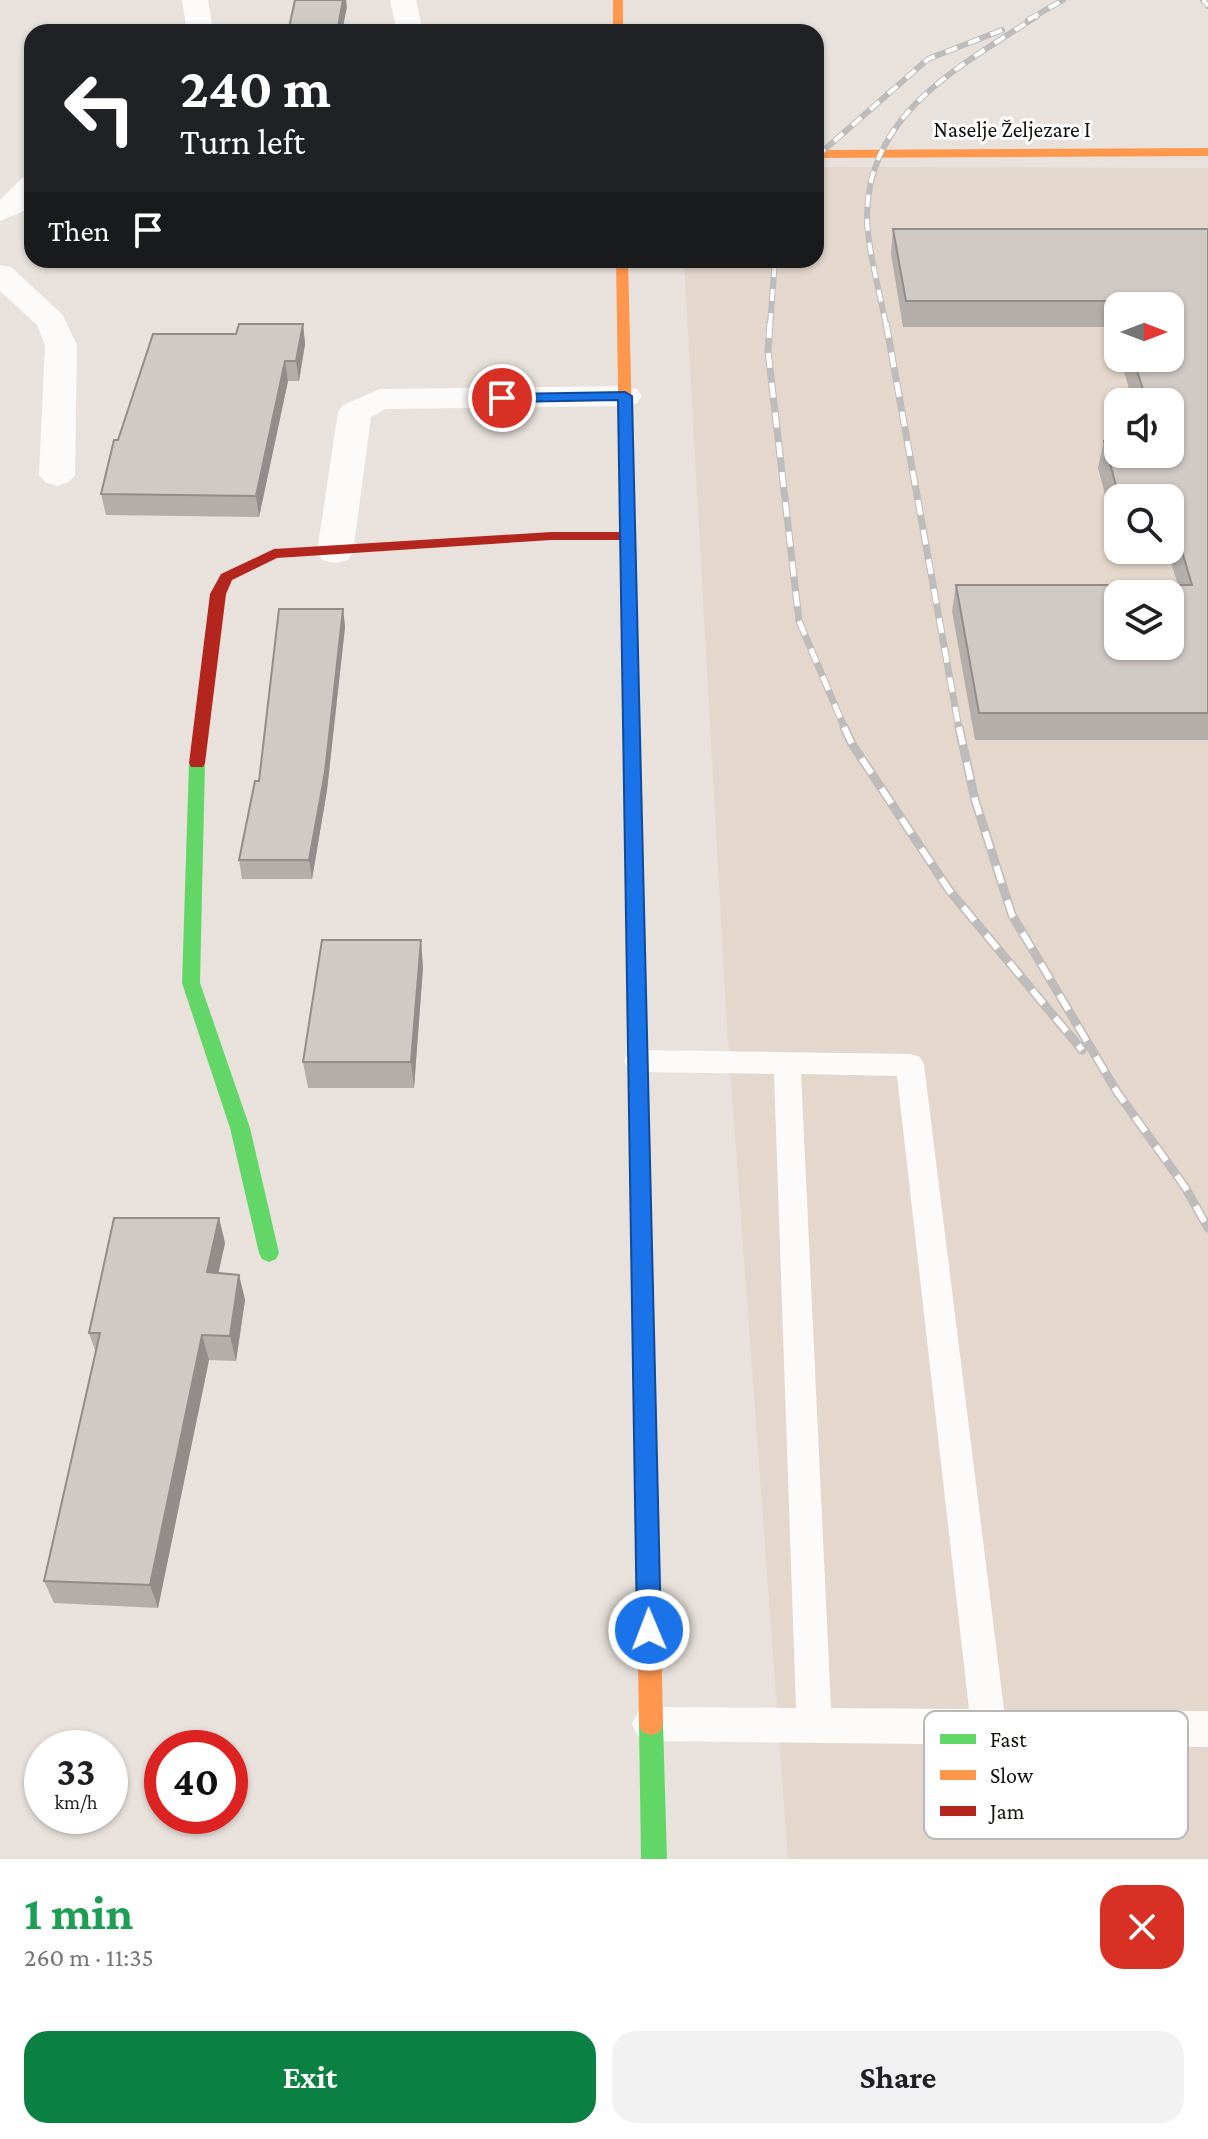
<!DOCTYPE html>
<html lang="en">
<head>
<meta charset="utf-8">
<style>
	body { margin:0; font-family:"Crimson Pro",serif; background:#f2f2f2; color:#202124; height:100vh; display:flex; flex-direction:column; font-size:30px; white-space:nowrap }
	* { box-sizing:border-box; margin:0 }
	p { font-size:26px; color:#757577 }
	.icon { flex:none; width:44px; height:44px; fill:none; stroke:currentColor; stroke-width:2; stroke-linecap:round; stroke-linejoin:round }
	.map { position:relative; height:1859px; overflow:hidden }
	.details { display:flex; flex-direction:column; background:#fff; flex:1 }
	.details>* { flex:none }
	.banner { position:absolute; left:24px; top:24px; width:800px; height:244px; border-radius:24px; box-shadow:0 2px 6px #0004; background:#202124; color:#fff; overflow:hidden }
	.needle { width:52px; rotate:90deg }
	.fabs { position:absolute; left:1104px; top:292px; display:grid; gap:16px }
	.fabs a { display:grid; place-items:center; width:80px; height:80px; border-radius:16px; background:#fff; box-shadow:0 2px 6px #0004; font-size:40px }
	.speed { position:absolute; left:24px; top:1730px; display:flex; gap:16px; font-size:40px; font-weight:700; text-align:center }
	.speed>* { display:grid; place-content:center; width:104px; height:104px; border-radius:50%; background:#fff; box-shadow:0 2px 6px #0004; line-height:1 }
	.speed small { font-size:20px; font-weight:400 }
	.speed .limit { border:12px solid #d22; background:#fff; color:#111 }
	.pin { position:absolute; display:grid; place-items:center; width:68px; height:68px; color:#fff; margin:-34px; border:4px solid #fff; border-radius:50%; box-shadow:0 2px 8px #0007 }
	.me { position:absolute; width:88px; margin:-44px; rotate:359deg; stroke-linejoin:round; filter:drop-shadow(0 0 6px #0008) }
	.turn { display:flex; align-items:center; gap:28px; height:168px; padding:0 24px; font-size:36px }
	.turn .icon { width:104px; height:104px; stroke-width:2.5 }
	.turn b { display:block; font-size:56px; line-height:68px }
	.then { display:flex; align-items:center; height:76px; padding:0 24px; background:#0003; gap:16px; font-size:30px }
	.round { display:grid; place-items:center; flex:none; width:84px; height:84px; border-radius:24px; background:#f2f2f2 }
	.summary { display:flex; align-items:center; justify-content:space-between; height:136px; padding:0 24px }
	h1 { font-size:48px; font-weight:700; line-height:60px; color:#1e9e55 }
	.primary-button { display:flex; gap:16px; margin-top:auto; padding:16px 24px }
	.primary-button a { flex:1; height:92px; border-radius:24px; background:#0b8043; color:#fff; font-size:32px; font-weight:700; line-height:92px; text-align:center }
	.primary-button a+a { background:#f2f2f2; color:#202124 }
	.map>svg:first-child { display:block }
</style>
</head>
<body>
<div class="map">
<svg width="1208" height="1859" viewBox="0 0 1208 1859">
	<rect width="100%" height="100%" fill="#e9e2dc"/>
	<path fill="#e4d7cb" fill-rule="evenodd" d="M816 167 1208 168V1859H788L727 1027 684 260H816ZM1118 306H1170V358H1118ZM1118 402H1170V454H1118ZM1118 498H1170V550H1118ZM1118 594H1170V646H1118Z"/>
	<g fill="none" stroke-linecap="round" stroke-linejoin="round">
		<path fill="#fcfbfa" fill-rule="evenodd" d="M638 1050 910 1054 920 1057 924 1065 1004 1710 1208 1711V1747L650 1741 638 1736 632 1724 638 1712 650 1707 796 1708 774 1074 638 1072 628 1069 624 1061 628 1053ZM801 1074 897 1076 969 1709 831 1708Z"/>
		<g fill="#fcfbfa" fill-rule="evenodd">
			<polygon points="182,0 208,0 213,32 187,32"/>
			<polygon points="390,0 416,0 423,32 397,32"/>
			<polygon points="32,175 32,202 24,211 0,221 0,200 22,178"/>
			<polygon points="0,265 11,267 62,314 77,345 75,475 69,482 57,486 45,482 39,475 45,345 37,325 0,291"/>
			<polygon points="625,386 637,389 642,396 637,403 625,406 386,409 371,417 353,552 348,560 335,563 322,560 317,552 338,412 343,405 380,389"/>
		</g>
		<g fill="#63d668" fill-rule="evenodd">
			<polygon points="197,757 205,763 200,983 250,1128 279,1253 276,1259 269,1262 262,1259 259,1253 230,1128 182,983 189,763"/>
			<polygon points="651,1711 660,1714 663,1723 667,1859 641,1859 639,1723 642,1714"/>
		</g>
		<g fill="#ff974d" fill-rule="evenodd">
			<rect x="613" y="0" width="10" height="32"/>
			<polygon points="1208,148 1208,156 816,158 816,150"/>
			<polygon points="616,260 628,260 645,949 636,956 627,949"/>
			<polygon points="645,1392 653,1395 656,1402 663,1723 660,1732 651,1735 642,1732 639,1723 634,1402 637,1395"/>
		</g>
		<g fill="#b3261e" fill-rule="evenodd">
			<polygon points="551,532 628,532 635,536 628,540 551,540 277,558 232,580 226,594 205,763 203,767 191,767 189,763 210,594 221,574 274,549"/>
			<polygon points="636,942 645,949 656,1402 653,1409 645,1412 637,1409 634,1402 627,949"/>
		</g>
		<g stroke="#bebcba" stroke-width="6">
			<g id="rail-far2">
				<polyline points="1203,0 1208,6"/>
				<polyline points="1028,20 1063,0"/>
				<polyline points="816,157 928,59 1002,30"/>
				<polyline points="770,325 775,260"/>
				<path d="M886 325C880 293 867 247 867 216 868 112 961 66 1037 16"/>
			</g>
		</g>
		<g stroke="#bebcba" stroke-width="7">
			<g id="rail-far1">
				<polyline points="770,323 768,351 799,621 845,729"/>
				<polyline points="886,323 959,729"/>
			</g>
		</g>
		<g stroke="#bebcba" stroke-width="9">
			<g id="rail">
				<polyline points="844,727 852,744 949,890 1082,1050"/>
				<polyline points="959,727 975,800 1012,915 1117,1092 1185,1187 1208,1228"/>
			</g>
		</g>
		<use href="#rail-far2" stroke="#fff" stroke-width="4" stroke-dasharray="12" stroke-linecap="butt"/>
		<use href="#rail-far1" stroke="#fff" stroke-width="5" stroke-dasharray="15" stroke-linecap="butt"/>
		<use href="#rail" stroke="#fff" stroke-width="6" stroke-dasharray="18" stroke-linecap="butt"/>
	</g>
	<g fill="#b3aea9">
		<polygon points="893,229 1208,229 1208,740 975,740 952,611 956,585 1178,585 1167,550 1170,550 1170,498 1118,498 1118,524 1113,524 1098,468 1104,441 1170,454 1170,402 1133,402 1120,358 1170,358 1118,306 1118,352 1110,327 903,327 891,254"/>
		<rect x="267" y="260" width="89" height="1"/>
		<polygon points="303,324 305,344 299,381 288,381 259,517 106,515 101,494 118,440 236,334"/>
		<polygon points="343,609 345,627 327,790 312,879 242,879 239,860 259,781"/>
		<polygon points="423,967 414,1088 308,1088 303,1062"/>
		<polygon points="219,1218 225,1243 218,1273 239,1275 245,1300 236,1361 209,1360 158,1608 54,1603 44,1581 96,1353 89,1333"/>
	</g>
	<g fill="#928d8a">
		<polygon points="343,0 346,0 347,7 342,32 337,32"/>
		<polygon points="303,324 305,344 299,381 296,361"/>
		<polygon points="285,361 288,381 259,517 256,496"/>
		<polygon points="343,609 345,627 327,790 312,879 309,860"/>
		<polygon points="421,940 423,967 414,1088 411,1062"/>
		<polygon points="219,1218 225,1243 213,1298 207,1272"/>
		<polygon points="239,1275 245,1300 236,1361 230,1336"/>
		<polygon points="202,1335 209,1360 158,1608 150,1585"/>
	</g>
	<g fill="#d0cac5" stroke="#928d8a" stroke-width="2" fill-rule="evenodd">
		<polygon points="295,0 343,0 337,32 288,32"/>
		<path d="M893 229H1208V713H979L956 585H1192L1170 511V498L1119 497 1104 441H1118V454H1170V402H1147L1133 358H1170V306H1118V310L1115 301H906ZM1118 594H1170V646H1118Z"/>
		<polygon points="239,324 303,324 296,361 285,361 256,496 101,494 114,440 118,440 153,334 236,334"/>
		<polygon points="279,609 343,609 325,772 309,860 239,860 255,781 259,781"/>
		<polygon points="322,940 421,940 411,1062 303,1062"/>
		<polygon points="114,1218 219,1218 207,1272 239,1275 230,1336 202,1335 150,1585 44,1581 100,1333 89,1333"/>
	</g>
	<polygon fill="#1a73e8" stroke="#114b97" stroke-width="2" points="625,392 632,396 661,1630 657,1638 649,1641 640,1638 637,1630 618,400 502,402 495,398 502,394"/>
	<g text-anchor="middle" stroke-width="6" stroke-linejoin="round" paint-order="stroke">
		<g font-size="22" fill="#15110d" stroke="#fff">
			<text x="1012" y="137">Naselje Željezare I</text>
		</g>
	</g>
	<rect x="924" y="1711" width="264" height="128" rx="12" fill="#fff" stroke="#b9b8b6" stroke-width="2"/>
	<rect x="940" y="1734" width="36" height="10" fill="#63d668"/>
	<rect x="940" y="1770" width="36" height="10" fill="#ff974d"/>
	<rect x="940" y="1806" width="36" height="10" fill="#b3261e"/>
	<g font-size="22" fill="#15110d">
		<text x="990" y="1747">Fast</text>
		<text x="990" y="1783">Slow</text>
		<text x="990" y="1819">Jam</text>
	</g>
</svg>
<div class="fabs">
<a><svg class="needle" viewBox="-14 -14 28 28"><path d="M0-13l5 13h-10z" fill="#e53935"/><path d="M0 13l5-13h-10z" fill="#757577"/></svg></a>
<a><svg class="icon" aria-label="sound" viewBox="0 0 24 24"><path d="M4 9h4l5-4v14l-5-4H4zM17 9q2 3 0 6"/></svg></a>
<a><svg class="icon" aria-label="search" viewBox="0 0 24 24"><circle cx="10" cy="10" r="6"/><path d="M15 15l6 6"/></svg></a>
<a><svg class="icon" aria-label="layers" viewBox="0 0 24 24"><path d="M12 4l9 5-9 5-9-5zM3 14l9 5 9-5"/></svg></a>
</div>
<div class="speed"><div>33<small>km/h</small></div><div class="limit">40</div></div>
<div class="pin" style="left:502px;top:398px;background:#d93025"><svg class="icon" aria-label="arrive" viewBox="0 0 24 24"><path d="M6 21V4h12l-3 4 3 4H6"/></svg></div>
<svg class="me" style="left:649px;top:1630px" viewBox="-20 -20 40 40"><circle r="17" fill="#1a73e8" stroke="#fff" stroke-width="3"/><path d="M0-11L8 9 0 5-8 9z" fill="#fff"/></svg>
<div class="banner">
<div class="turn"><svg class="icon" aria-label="left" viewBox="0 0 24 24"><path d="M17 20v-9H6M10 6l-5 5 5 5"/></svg><div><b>240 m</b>Turn left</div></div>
<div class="then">Then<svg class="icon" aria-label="arrive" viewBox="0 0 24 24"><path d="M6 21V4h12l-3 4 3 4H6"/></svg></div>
</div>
</div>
<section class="details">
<div class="summary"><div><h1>1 min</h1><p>260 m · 11:35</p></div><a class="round" style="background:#d93025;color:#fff"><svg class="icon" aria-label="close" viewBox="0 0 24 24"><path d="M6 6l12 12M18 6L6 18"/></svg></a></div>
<div class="primary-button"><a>Exit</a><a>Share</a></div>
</section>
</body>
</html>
